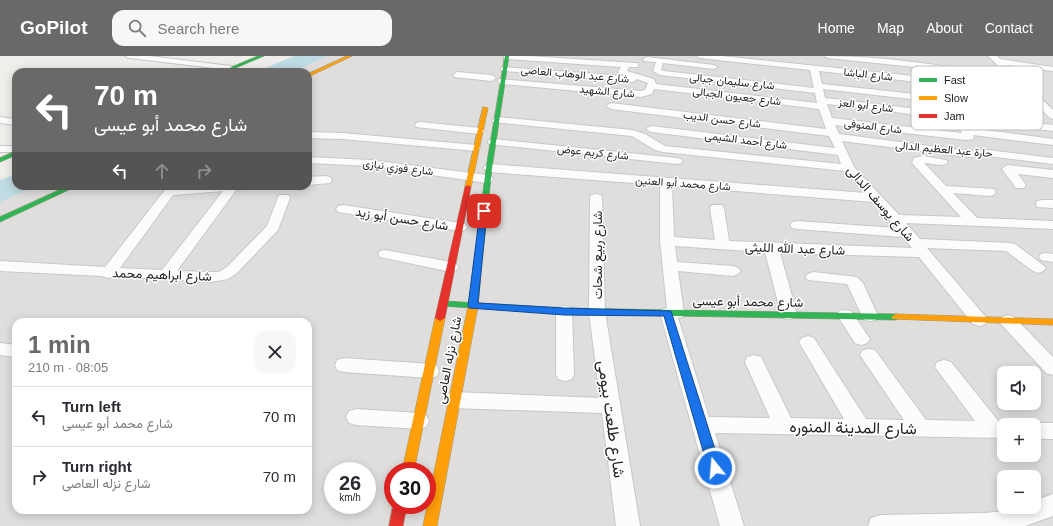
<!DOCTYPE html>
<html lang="en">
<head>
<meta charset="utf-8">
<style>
	body { margin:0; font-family:Arial,Vazirmatn,sans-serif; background:#f7f7f7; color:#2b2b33; height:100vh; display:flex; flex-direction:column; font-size:15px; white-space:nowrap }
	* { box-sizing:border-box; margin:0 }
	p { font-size:13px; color:#7c7c81 }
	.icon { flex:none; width:22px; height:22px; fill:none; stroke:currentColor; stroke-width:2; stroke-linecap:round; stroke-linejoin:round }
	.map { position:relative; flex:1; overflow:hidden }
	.details { position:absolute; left:12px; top:262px; width:300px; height:196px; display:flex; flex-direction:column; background:#fff; border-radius:12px; box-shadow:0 2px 10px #0003 }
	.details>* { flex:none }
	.banner { position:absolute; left:12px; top:12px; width:300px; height:122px; border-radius:12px; box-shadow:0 2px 10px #0003; background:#6a6968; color:#fff; overflow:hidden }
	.fabs { position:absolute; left:997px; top:310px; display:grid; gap:8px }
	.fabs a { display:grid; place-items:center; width:44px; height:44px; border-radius:8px; background:#fff; box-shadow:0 2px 10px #0003; font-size:20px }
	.speed { position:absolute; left:324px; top:406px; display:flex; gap:8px; font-size:20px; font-weight:700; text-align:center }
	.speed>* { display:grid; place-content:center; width:52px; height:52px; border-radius:50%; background:#fff; box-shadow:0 2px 10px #0003; line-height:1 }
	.speed small { font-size:10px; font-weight:400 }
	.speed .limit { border:6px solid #d22; background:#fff; color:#111 }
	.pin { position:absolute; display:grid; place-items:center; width:34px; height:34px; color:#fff; margin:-17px; border-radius:8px; box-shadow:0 2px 6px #0006 }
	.me { position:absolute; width:44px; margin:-22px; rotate:343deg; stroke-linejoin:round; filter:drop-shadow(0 0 3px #0008) }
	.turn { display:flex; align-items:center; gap:14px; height:84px; padding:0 16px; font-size:18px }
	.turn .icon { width:52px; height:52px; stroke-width:2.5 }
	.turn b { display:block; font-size:28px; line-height:34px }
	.lanes { display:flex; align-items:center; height:38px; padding:0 16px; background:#0003; justify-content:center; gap:20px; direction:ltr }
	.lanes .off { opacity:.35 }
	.round { display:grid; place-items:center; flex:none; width:42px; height:42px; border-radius:12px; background:#f7f7f7 }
	.summary { display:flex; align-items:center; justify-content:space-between; height:68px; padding:0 16px }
	h1 { font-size:24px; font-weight:700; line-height:30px; color:#6a6968 }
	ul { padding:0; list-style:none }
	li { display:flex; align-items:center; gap:12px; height:60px; padding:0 16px; border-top:1px solid #e1e1e2 }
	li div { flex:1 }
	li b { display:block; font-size:15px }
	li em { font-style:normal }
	header { display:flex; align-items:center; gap:24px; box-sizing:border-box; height:56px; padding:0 20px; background:#6a6968; color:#fff }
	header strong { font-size:19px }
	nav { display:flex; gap:22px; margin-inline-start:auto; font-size:14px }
	.search { width:280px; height:36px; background:#f7f7f7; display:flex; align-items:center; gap:10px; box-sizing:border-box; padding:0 14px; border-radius:12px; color:#7c7c81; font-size:15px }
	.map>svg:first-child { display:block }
</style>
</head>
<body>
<header>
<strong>GoPilot</strong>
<div class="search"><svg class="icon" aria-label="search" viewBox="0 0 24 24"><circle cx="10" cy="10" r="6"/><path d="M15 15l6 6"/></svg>Search here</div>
<nav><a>Home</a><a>Map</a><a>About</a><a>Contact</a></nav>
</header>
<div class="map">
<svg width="1053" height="470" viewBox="0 0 1053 470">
	<rect width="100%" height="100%" fill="#f0eeeb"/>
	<path fill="#dfdedc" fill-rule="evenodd" d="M328 0H1053V470H0V143L29 130H308V16H291ZM16 266H308V454H16ZM1004 317H1034V347H1004ZM1004 369H1034V399H1004ZM333 415H367V449H333ZM393 415H427V449H393ZM1004 421H1034V451H1004Z"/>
	<g fill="#bfdbe3">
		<polygon points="294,0 328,0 292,16 256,16"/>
		<polygon points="16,118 16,130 36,130 0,146 0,124"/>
	</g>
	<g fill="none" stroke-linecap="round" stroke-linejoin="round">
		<g stroke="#c9c8c7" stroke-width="2">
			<g id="street">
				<polygon points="125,0 149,0 231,10 235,12 231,14 129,2"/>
				<path d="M504 0H529L635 7H638V11H629L627 15 654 23 656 28 817 47 815 37 660 19 653 15 656 6 644 5 643 3 647 1 714 9 718 11 714 13 663 7 661 14 664 15 814 32 810 14 700 2 696 0H722L962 25 1026 38 1016 27 943 14 828 2 824 0C886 0 948 10 1010 21L988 0H997L1000 3 1053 11V15L1006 9 1053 54V63L1050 62 1033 45 962 31 819 15 822 28 999 47 1004 50 999 53 823 33 825 42 1053 69V75L827 48 832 62 962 77 961 75 962 73 970 72 1053 83V89L973 79 974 81 973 83 966 84 835 69 839 78 968 95 988 94 1053 102V108L988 100 968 101 842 85 854 111 899 159 961 161 912 107 914 102 923 100 946 104 948 106 946 108 942 109 924 107 946 130 994 133 996 136 994 139 990 140 953 137 977 162 1053 165V173L906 167 920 183 1010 187 1015 188 1043 209 1046 212 1043 215 1038 217 1033 215 1006 195 927 192 985 260 988 264 985 268 979 270 973 268 919 201 780 197 797 258 795 262 789 263 783 262 781 258 765 196 675 190 677 206 733 210 738 212 741 215 738 218 733 220 678 215 684 257 682 261 678 262 709 361 770 362 745 306 747 301 754 299 761 301 791 362 844 363 799 286 802 282 808 280 814 282 866 363 904 364 860 299 863 294 869 293 875 294 926 364 975 365 935 311 937 306 944 304 951 306 999 366 1011 368 1004 369V382L715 377 744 470H720L660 257 662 253 667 252 660 185V129L489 116 485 114 483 112 485 110 489 108 866 137 845 115 663 96 655 94 632 80 493 66 492 64 497 61 633 74 645 78 665 90 841 108 838 99 651 76 646 73 651 70 835 92 829 80 611 53 606 50 611 47 826 73 819 53 654 33 652 38 641 41 502 28 499 27 498 25 499 23 641 35 645 34 648 27 637 23 633 26 505 15H502L501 13 502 11 626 20 618 16 621 11 507 3H504ZM672 130 874 146 896 172 797 165 792 166 790 169 792 172 797 173 903 181 912 192 729 185 724 152 722 149H712L710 152 715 184 674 181Z"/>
				<polygon points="457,16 492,19 496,22 492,25 454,21 453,19"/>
				<polygon points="0,61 16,63 16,69 0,67"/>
				<polygon points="420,66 480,72 485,75 480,78 416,71 415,69 416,67"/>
				<polygon points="308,76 343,77 476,89 481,92 476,95 343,83 308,82"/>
				<polygon points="493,83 677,102 681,103 683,105 681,107 677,108 489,88 488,86 489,84"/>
				<rect x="0" y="90" width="16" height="6"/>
				<polygon points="308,101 370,104 487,119 491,120 493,123 491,126 487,127 370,110 308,107"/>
				<polygon points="1008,109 1053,114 1053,122 1018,118 1026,129 1024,132 1016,132 1002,113 1004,111"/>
				<polygon points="326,120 330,121 332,124 330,127 308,129 308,121"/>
				<path d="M168 130H180L179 131 244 130 242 133 236 134 177 215 211 216H219L227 211 267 170 279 139H289L290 142 278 174 237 217 228 223 211 226 113 220 108 222 102 220 0 215V205L105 211ZM223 135 162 214 120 212 173 139Z"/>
				<polygon points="596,138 601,139 602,142 605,256 640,470 616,470 602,357 453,352 446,349 443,344 446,339 453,336 600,342 589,256 590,142 591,139"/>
				<polygon points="1042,144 1053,144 1053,152 1037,151 1036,148 1037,145"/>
				<polygon points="343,149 460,167 465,168 467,171 465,174 460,175 338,156 336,153 338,150"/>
				<polygon points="385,194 451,206 456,208 459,211 456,214 451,216 380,201 378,198 380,195"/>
				<polygon points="1046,197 1053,198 1053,206 1041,204 1039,201 1041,198"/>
				<polygon points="813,216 857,221 863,227 878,260 876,264 870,265 864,264 847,228 808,224 805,221 808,218"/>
				<polygon points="564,250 570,251 572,255 574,318 572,323 565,325 558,323 556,318 556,255 558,251"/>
				<polygon points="845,254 851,255 870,283 867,287 861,289 855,287 837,259 839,255"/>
				<polygon points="1008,259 1014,261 1053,301 1053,319 1046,317 1002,269 999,265 1002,261"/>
				<polygon points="0,287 16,289 16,301 0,299"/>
				<polygon points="344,302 430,308 437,310 439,315 437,320 430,322 344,316 337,314 335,309 337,304"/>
				<polygon points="356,353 419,357 426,359 429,365 426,371 419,373 356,369 349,367 346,361 349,355"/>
				<polygon points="1034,367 1053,367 1053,383 1034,383 1034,369 1027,369"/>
				<polygon points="1053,438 1053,460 1025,470 868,470 871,462 880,459 985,457 1005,455 1016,451 1034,451 1034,445"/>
			</g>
		</g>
		<g stroke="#999a82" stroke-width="1">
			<g id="fast">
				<polygon points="258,0 264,0 226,16 220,16"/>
				<polygon points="505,0 509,0 492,112 481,216 477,219 473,216 486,112"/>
				<polygon points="16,95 16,99 0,106 0,102"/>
				<polygon points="68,130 77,130 0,166 0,161"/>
				<polygon points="444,245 564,252 896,258 901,261 896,264 564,258 441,250 439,248 441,246"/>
			</g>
		</g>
		<g stroke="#999a82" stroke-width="1">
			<g id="slow">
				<polygon points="347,0 352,0 308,21 308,18"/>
				<polygon points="483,51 488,52 471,131 468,133 465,131"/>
				<polygon points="477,213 481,216 478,250 437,470 423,470 468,250 473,216"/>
				<polygon points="896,258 1053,263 1053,269 893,263 891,261"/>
				<polygon points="440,259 445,262 414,415 402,415 435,262"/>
			</g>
		</g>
		<g stroke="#999a82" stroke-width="1">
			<g id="jam">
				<polygon points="468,129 471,131 445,262 440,265 435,262 465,131"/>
				<polygon points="393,449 407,449 403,470 389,470"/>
			</g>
		</g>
		<use href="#street" fill="#fdfcfc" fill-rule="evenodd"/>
		<use href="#fast" fill="#30b455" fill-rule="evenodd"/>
		<use href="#slow" fill="#ff9f0a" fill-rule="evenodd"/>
		<use href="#jam" fill="#e5322d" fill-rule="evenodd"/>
	</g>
	<polygon fill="#1a73e8" stroke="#114b97" points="484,152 487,155 478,247 564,252 671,255 721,412 719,416 715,418 710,416 708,412 664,260 564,259 469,252 468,250 480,155"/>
	<g text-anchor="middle" stroke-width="3" stroke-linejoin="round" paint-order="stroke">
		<g font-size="11" fill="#222" stroke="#fff">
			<text transform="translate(575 18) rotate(5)" y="4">شارع عبد الوهاب العاصى</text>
			<text transform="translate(868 18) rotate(6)" y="4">شارع الباشا</text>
			<text transform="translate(732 25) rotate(6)" y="4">شارع سليمان جبالى</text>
			<text transform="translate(607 35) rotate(5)" y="4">شارع الشهيد</text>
			<text transform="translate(737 40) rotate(7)" y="4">شارع جعيون الجبالى</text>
			<text transform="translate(866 49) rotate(7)" y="4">شارع أبو العز</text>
			<text transform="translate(722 63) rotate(7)" y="4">شارع حسن الديب</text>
			<text transform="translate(873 70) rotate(7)" y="4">شارع المنوفى</text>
			<text transform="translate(746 84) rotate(7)" y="4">شارع أحمد الشيمى</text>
			<text transform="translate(944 93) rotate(5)" y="4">حارة عبد العظيم الدالى</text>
			<text transform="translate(593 96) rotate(6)" y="4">شارع كريم عوض</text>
			<text transform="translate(398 111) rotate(7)" y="4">شارع فوزي نيازى</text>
			<text transform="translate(683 127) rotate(4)" y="4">شارع محمد أبو العنين</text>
		</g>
		<g font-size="13" fill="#222" stroke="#fff">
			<text transform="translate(881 147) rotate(49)" y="5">شارع يوسف الدالى</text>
			<text transform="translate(402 162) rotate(9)" y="5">شارع حسن أبو زيد</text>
			<text transform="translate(795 192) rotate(2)" y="5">شارع عبد الله الليثى</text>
			<text transform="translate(597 199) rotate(-90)" y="5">شارع ربيع شحات</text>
			<text transform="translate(162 218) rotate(2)" y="5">شارع ابراهيم محمد</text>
			<text transform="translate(748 245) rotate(1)" y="5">شارع محمد أبو عيسى</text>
			<text transform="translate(448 304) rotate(-79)" y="5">شارع نزله العاصى</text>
		</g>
		<g font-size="16" fill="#222" stroke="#fff">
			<text transform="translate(612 363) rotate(82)" y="6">شارع طلعت بيومى</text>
			<text transform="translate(853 371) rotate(1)" y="6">شارع المدينة المنوره</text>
		</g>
	</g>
	<rect x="911" y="10" width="132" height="64" rx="6" fill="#fff" stroke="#bdbdbd" stroke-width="1"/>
	<rect x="919" y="22" width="18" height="4" fill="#30b455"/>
	<rect x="919" y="40" width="18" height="4" fill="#ff9f0a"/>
	<rect x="919" y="58" width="18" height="4" fill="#e5322d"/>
	<g font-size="11" fill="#222">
		<text x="944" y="28">Fast</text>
		<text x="944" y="46">Slow</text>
		<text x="944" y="64">Jam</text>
	</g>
</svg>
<div class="fabs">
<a><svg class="icon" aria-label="sound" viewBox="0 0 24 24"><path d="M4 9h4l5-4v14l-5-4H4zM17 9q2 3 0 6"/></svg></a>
<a>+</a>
<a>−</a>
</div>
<div class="speed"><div>26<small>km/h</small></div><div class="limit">30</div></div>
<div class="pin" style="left:484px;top:155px;background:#d93025"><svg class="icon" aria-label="arrive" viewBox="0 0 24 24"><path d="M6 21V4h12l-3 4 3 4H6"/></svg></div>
<svg class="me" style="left:715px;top:412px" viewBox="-20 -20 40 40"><circle r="17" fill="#1a73e8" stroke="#fff" stroke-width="3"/><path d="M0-11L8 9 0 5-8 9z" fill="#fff"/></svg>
<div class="banner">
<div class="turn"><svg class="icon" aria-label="left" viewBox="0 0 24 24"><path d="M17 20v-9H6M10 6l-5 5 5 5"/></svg><div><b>70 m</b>شارع محمد أبو عيسى</div></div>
<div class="lanes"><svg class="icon" aria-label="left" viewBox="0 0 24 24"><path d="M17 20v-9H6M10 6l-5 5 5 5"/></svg><svg class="icon off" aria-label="ahead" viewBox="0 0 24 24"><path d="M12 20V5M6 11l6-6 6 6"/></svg><svg class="icon off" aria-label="right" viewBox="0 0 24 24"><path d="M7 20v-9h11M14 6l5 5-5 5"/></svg></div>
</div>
<section class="details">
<div class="summary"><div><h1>1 min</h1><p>210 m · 08:05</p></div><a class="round"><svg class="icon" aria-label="close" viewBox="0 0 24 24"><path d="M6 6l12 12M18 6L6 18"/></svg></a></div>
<ul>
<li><svg class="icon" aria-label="left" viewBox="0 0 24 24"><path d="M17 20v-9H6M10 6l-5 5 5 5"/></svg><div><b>Turn left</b><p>شارع محمد أبو عيسى</p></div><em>70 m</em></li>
<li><svg class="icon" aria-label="right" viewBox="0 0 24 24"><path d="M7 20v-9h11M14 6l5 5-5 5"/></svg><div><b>Turn right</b><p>شارع نزله العاصى</p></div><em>70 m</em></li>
</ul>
</section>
</div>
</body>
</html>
